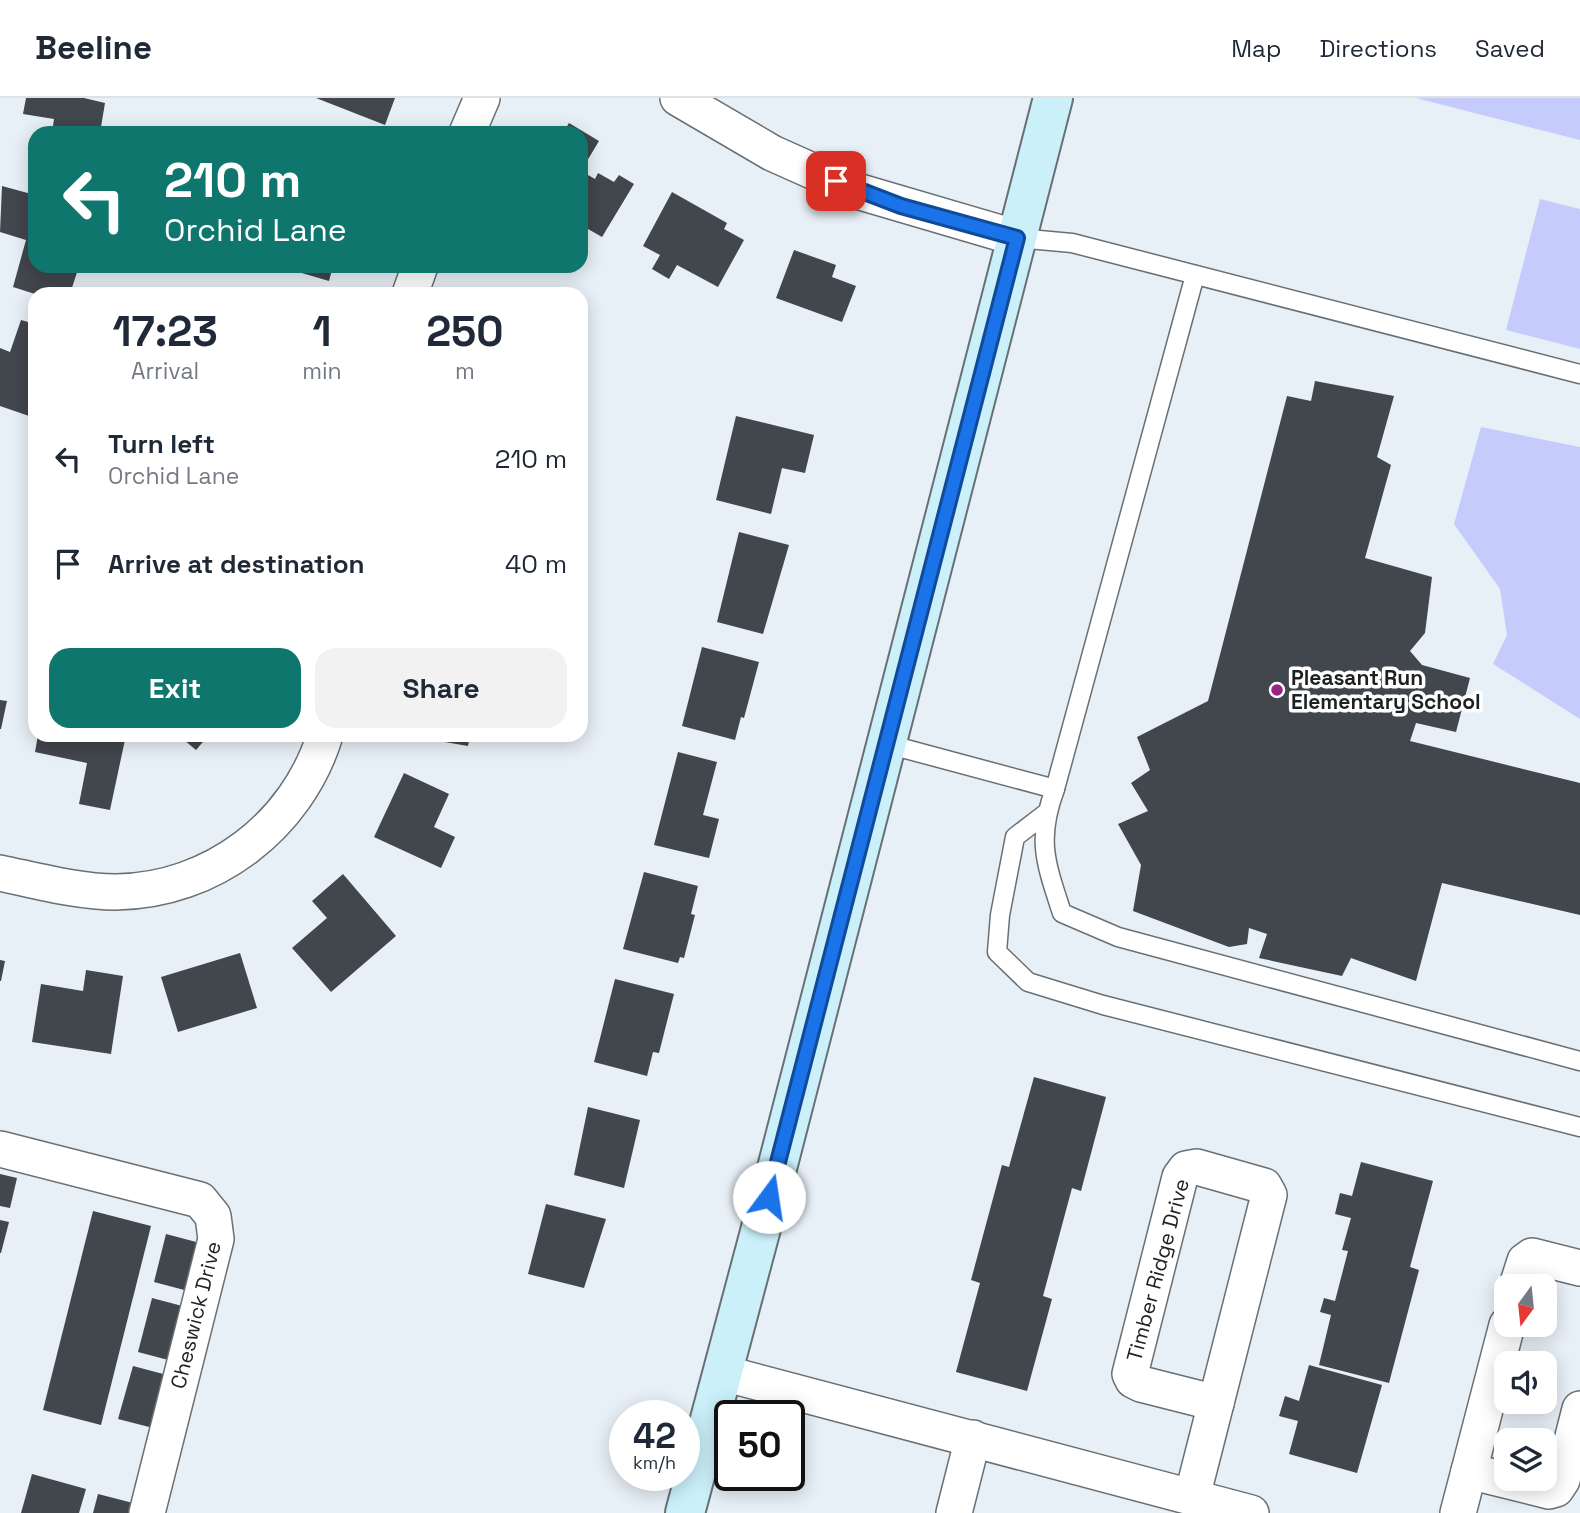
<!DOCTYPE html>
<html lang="en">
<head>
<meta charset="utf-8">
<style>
	body { margin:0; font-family:"Space Grotesk",sans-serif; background:#f2f2f3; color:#1f2937; height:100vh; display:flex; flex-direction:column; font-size:26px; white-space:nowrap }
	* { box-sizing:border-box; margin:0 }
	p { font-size:23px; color:#747a83 }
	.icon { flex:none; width:38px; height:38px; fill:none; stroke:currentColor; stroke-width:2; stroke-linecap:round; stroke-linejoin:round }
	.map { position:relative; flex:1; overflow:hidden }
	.sheet { position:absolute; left:28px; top:189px; width:560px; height:455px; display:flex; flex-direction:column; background:#fff; border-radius:21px; box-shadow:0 4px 18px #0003 }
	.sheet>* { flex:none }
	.guide { position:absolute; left:28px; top:28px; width:560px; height:147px; border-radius:21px; box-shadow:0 4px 18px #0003; background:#0f766e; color:#fff; overflow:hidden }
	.needle { width:46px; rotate:195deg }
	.controls { position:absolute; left:1494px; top:1176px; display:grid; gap:14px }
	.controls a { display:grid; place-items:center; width:63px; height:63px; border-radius:14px; background:#fff; box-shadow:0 4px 18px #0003; font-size:35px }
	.speed { position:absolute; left:609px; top:1302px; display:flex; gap:14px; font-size:35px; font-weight:700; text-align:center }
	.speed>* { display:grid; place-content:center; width:91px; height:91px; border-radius:50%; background:#fff; box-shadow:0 4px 18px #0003; line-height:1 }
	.speed small { font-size:18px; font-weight:400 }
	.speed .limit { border:4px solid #111; border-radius:10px; background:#fff; color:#111 }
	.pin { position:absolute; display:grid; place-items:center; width:60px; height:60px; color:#fff; margin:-30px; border-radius:14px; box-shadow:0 4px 10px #0006 }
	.me { position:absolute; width:77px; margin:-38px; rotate:14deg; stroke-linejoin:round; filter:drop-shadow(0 0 5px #0008) }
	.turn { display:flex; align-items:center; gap:24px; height:147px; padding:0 21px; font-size:32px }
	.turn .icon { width:91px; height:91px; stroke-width:2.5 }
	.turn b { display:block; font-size:49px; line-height:60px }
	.eta { display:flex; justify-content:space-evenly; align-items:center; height:119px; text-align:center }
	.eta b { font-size:42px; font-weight:700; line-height:49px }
	.button { display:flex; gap:14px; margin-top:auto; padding:14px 21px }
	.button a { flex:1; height:80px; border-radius:21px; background:#0f766e; color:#fff; font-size:28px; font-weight:700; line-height:80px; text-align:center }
	.button a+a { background:#f2f2f3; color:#1f2937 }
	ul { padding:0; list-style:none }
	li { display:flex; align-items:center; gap:21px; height:105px; padding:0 21px }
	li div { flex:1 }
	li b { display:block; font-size:26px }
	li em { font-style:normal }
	header { display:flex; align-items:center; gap:42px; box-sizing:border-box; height:98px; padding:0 35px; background:#fff; border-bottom:2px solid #e0e1e3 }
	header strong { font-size:33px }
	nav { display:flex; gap:38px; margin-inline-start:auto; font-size:24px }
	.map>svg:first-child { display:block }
</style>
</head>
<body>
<header>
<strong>Beeline</strong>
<nav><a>Map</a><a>Directions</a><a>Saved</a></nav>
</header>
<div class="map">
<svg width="1580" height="1415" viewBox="0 0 1580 1415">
	<rect width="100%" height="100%" fill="#e8f0f7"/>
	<g fill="#c5ccfc">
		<polygon points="1416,0 1580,0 1580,42"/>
		<polygon points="1540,101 1580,111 1580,251 1506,232"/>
		<polygon points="1481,329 1580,349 1580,621 1493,566 1507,537 1500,491 1454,426"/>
	</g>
	<g fill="#42464d">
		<polygon points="26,0 84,0 105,5 100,35 52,35 54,21 23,16"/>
		<polygon points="316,0 395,0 385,27"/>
		<polygon points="569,25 599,43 581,73 581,35 563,35"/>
		<polygon points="581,73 595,81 598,75 614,84 619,77 634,86 602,139 581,127"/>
		<polygon points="2,88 35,97 35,168 79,168 70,196 35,196 13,189 26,142 0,134"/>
		<polygon points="672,94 727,125 724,131 744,142 718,189 677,167 669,181 652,171 660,157 643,148"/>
		<polygon points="794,152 836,167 832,179 856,188 842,224 776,200"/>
		<polygon points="278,168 333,168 329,183"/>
		<polygon points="502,189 524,195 524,196 501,196"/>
		<polygon points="21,222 35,226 32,319 0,308 0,250 10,254"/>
		<polygon points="1315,283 1394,298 1377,359 1391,367 1365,460 1432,479 1425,535 1410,553 1422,567 1470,580 1456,634 1416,625 1410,643 1580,685 1580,817 1442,785 1416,883 1351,860 1342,878 1259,860 1267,836 1249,830 1247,846 1229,849 1133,813 1141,767 1118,726 1148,713 1131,685 1150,672 1137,639 1208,603 1287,298 1311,303"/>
		<polygon points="736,318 814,337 805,375 782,370 771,416 716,402"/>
		<polygon points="739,434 789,447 763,536 717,524"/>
		<polygon points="702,549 759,564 744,620 741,619 735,642 682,628"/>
		<polygon points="0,602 7,603 1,631 0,631"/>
		<polygon points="38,637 126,637 110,712 79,706 87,665 35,654"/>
		<polygon points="178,637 209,637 196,652"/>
		<polygon points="404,637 470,637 468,648"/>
		<polygon points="678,654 717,664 703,717 719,721 709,760 654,747"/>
		<polygon points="404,675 449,696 434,729 455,739 441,770 374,739"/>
		<polygon points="644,774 698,788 691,816 695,817 684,860 680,859 678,865 623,851"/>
		<polygon points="343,776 396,838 331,894 292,850 327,820 312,803"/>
		<polygon points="240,855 257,910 178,934 161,879"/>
		<polygon points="0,862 5,863 1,883 0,883"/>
		<polygon points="86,872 123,878 111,956 32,944 41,886 83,893"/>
		<polygon points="615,881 674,896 659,955 653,954 647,978 594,964"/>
		<polygon points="1034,979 1106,999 1081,1093 1072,1090 1043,1198 1052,1201 1027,1293 956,1274 980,1185 971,1182 1002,1067 1009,1069"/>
		<polygon points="588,1009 640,1022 624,1090 574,1077"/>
		<polygon points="1361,1064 1433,1083 1410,1169 1419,1172 1389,1285 1319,1267 1331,1217 1320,1214 1324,1200 1335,1203 1348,1153 1342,1152 1351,1120 1335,1116 1340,1095 1352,1098"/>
		<polygon points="0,1076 17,1080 10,1110 0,1108"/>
		<polygon points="546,1106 606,1121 584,1190 528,1176"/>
		<polygon points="93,1113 151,1128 101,1327 43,1312"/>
		<polygon points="0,1122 9,1124 1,1155 0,1155"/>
		<polygon points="166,1136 200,1145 188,1193 154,1184"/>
		<polygon points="152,1200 186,1209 172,1263 138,1254"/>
		<polygon points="1309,1267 1382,1287 1357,1375 1289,1356 1298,1323 1279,1318 1285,1298 1299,1303"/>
		<polygon points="133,1268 167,1277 153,1330 118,1321"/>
		<polygon points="32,1376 86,1391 79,1415 21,1415"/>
		<polygon points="98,1396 133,1405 131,1415 93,1415"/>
	</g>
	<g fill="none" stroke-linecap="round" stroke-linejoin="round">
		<g stroke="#687075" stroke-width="21">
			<g id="lane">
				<polyline points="1017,140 1072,145 1580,276"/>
				<polyline points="887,646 1055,691 1195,177"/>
				<path d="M1055 691C1036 742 1046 766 1062 815L1118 839 1580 963"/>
				<polyline points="1045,716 1015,739 1000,817 997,854 1028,884 1103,907 1580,1029"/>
			</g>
		</g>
		<g stroke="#687075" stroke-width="38">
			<g id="street">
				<polyline points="678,0 772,55 857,93 1017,140"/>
				<polyline points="467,35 482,0"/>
				<polyline points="410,196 420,168"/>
				<path d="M0 775C38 783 78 794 116 794 212 793 297 728 325 637"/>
				<polyline points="0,1051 200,1102 213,1118 216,1141 147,1415"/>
				<polygon points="1197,1069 1264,1088 1269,1097 1216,1305 1141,1286 1133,1282 1130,1276 1180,1079 1186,1071"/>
				<polyline points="1517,1188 1525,1163 1532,1158 1580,1170"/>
				<polyline points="1507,1227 1469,1373 1549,1393 1556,1391 1562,1382 1580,1311"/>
				<polyline points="723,1275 1251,1415"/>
				<polyline points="1192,1399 1216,1305"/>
				<polyline points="954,1415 973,1340"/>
				<polyline points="1458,1415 1469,1373"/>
			</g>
		</g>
		<g stroke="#687075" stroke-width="42">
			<polyline id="secondary" points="685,1415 776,1074 1053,0"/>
		</g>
		<use href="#lane" stroke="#fff" stroke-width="18"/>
		<use href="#street" stroke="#fff" stroke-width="35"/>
		<use href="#secondary" stroke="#cbf0fa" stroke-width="38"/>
	</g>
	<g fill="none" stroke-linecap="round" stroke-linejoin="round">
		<g stroke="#114b97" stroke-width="18">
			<polyline id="route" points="769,1099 1017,140 901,108 836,83"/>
		</g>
		<use href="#route" stroke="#1a73e8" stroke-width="12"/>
	</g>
	<circle fill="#972482" stroke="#fff" stroke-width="2.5" cx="1277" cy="592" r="7"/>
	<g text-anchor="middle" stroke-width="7" stroke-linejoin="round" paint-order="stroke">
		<g font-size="21" font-weight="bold" fill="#1d2123" stroke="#fff" text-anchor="start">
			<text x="1291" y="587">Pleasant Run<tspan x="1291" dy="24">Elementary School</tspan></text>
		</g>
		<g font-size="21" fill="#1d2123" stroke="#fff">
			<text transform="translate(1158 1172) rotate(-75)" y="7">Timber Ridge Drive</text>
			<text transform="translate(196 1217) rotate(-76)" y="7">Cheswick Drive</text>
		</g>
	</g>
</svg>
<div class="controls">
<a><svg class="needle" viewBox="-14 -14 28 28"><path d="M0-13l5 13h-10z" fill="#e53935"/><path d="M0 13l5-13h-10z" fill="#747a83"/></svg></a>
<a><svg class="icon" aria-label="sound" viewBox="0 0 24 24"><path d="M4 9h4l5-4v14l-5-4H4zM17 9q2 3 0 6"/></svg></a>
<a><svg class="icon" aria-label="layers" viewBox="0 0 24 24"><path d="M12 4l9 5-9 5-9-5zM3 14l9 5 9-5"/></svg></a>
</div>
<div class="speed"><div>42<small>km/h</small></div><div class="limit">50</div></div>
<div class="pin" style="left:836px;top:83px;background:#d93025"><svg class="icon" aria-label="arrive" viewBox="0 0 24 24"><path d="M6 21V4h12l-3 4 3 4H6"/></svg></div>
<svg class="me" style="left:769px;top:1099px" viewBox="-20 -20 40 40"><circle r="19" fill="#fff"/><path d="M0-13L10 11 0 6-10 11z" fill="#1a73e8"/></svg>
<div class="guide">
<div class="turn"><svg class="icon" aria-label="left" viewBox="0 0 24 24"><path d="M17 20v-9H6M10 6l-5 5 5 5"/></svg><div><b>210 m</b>Orchid Lane</div></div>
</div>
<section class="sheet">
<div class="eta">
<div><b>17:23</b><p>Arrival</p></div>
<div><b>1</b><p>min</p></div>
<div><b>250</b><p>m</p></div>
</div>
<ul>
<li><svg class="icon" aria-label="left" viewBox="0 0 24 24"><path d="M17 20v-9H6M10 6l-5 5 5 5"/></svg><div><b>Turn left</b><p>Orchid Lane</p></div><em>210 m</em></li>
<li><svg class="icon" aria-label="arrive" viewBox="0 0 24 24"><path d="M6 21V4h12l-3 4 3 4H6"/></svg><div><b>Arrive at destination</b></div><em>40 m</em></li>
</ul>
<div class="button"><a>Exit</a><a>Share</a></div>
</section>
</div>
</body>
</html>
